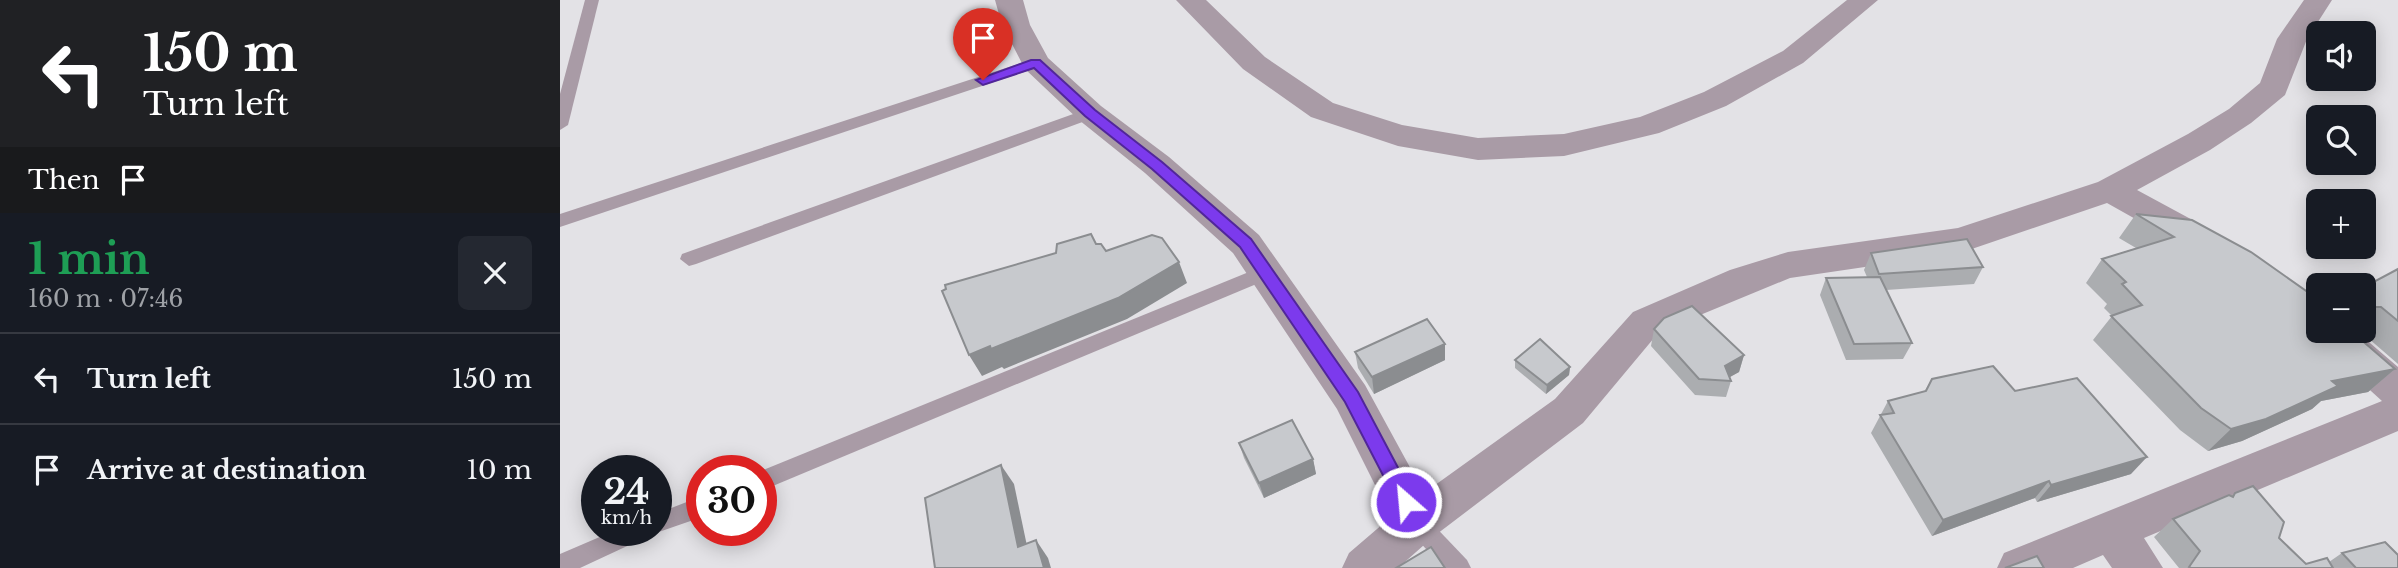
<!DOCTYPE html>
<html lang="en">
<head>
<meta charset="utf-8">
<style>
	body { margin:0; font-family:"Libre Baskerville",serif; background:#242831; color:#f1f3f6; height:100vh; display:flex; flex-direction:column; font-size:26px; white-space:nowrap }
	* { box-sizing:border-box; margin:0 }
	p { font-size:23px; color:#9ea1a6 }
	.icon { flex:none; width:38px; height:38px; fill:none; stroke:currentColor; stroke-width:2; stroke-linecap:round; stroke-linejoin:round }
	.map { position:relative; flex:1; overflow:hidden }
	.panel { display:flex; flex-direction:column; background:#171b24; width:560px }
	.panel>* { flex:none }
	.hud { background:#202124; color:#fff; overflow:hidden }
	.fabs { position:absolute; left:1746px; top:21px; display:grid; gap:14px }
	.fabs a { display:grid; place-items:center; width:70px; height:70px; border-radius:10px; background:#171b24; box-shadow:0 4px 18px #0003; font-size:35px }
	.speed { position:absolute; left:21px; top:455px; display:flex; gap:14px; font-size:35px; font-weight:700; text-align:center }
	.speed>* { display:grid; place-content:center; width:91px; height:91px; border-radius:50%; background:#171b24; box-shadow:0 4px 18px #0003; line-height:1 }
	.speed small { font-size:18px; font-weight:400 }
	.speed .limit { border:10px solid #d22; background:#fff; color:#111 }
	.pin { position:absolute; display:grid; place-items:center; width:60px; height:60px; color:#fff; margin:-72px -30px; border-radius:50% 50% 50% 0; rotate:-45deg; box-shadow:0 0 7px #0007 }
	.pin .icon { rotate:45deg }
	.me { position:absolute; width:77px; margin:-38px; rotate:333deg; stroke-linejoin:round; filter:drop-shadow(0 0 5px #0008) }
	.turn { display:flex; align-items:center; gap:24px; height:147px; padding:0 28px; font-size:32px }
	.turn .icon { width:91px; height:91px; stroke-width:2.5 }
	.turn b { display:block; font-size:49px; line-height:60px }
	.then { display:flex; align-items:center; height:66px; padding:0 28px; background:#0003; gap:14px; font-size:26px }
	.round { display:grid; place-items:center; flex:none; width:74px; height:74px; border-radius:10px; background:#242831 }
	.headline { display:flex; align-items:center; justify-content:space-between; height:119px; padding:0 28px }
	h1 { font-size:42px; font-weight:700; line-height:52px; color:#1e9e55 }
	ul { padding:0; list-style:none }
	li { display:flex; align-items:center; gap:21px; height:91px; padding:0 28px; border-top:2px solid #363941 }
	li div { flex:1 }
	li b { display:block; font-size:26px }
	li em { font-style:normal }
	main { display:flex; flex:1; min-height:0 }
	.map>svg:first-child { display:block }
</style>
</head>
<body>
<main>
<section class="panel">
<div class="hud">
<div class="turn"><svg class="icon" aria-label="left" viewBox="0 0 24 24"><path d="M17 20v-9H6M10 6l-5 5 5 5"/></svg><div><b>150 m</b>Turn left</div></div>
<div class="then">Then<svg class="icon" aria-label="arrive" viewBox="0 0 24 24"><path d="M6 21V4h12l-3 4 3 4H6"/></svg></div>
</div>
<div class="headline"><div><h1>1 min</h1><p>160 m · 07:46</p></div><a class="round"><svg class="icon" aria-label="close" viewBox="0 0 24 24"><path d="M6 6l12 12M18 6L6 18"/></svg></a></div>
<ul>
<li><svg class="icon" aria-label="left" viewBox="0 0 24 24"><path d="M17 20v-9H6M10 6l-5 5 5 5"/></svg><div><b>Turn left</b></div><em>150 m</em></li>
<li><svg class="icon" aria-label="arrive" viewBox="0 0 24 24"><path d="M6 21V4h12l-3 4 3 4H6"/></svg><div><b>Arrive at destination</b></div><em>10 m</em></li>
</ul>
</section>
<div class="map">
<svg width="1838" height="568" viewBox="0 0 1838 568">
	<rect width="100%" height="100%" fill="#e3e2e6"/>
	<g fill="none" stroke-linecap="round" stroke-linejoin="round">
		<g fill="#a99ba6" fill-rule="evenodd">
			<polygon points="25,0 39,0 8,125 0,130 0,94"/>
			<polygon points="476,58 482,60 482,66 0,227 0,214"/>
			<polygon points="530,108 538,113 536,117 136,264 129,266 120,259 122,254"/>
			<polygon points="706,265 713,267 716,272 713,277 201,491 201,471"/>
			<polygon points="142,496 142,517 93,534 20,568 0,568 0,554 56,530 96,530 96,514"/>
			<polygon points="857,512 865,516 907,560 911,568 883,568 849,530 845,523 849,516"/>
		</g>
		<g fill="#a99ba6" fill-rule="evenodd">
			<polygon points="435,0 463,0 470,25 488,58 541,106 609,157 699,235 805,385 864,493 995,399 1073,312 1170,270 1228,252 1398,228 1538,182 1628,134 1669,109 1700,83 1717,39 1744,0 1772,0 1747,39 1725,95 1691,123 1650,150 1577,190 1651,230 1657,239 1651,248 1639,252 1627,248 1547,203 1400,253 1230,278 1099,332 1023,423 873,537 838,568 782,568 789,553 831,517 777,409 673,253 585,173 519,120 465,69 442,25"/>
			<polygon points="616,0 646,0 705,57 773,103 842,125 918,138 1004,134 1080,117 1144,92 1223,51 1287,0 1318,0 1243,63 1166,106 1099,133 1004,156 918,160 838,146 751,117 683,69"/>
			<polygon points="1757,320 1759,331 1796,331 1838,367 1838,431 1584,538 1603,568 1552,568 1543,555 1513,568 1437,568 1444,553 1822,401 1757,342 1752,331"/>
		</g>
	</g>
	<g fill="#abadb0">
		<polygon points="1576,214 1759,331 1835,369 1808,392 1761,401 1752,409 1682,441 1648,451 1620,430 1533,340 1552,316 1544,308 1547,304 1526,283 1542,259 1576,248 1559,238"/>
		<polygon points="1311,253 1423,267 1414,284 1326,290 1352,343 1343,359 1286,360 1260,295 1266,278 1307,277 1304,270"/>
		<polygon points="1838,269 1838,364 1800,331 1804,331 1804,287"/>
		<polygon points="1094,329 1184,355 1179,372 1169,377 1171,381 1166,397 1135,395 1091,346"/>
		<polygon points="795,352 885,360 814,394 798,368"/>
		<polygon points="955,360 1010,367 1009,375 986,394 955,368"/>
		<polygon points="1372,379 1455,391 1571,474 1477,502 1475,498 1372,536 1311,433 1328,401 1364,392"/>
		<polygon points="679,443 753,459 756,474 704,498 684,458"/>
		<polygon points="1675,493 1746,564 1769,562 1782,553 1838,568 1619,568 1594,537 1613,519 1671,496"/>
	</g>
	<g fill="#8b8d90">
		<polygon points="619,262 627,283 567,319 444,369 442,367 422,376 409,355"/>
		<polygon points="885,344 885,360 814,394 812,377"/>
		<polygon points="1184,355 1179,372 1163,381 1165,366"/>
		<polygon points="1010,367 1009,375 986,394 987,385"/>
		<polygon points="1835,369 1808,392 1761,401 1752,409 1682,441 1648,451 1671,429 1772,381"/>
		<polygon points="1587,457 1571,474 1477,502 1491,485"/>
		<polygon points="753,459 756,474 704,498 699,483"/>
		<polygon points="441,465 454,484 471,565 458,547"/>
		<polygon points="1489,481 1475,498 1372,536 1383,520"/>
		<polygon points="476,540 488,558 491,568 484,568"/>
	</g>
	<g fill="#c7c9cd" stroke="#8b8d90" stroke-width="2">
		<polygon points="1576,214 1632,220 1691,252 1759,300 1759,331 1791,331 1835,369 1772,381 1778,386 1706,419 1671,429 1641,408 1551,316 1582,305 1562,284 1566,282 1542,259 1614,237"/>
		<polygon points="531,234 536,244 541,244 546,251 592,235 602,238 619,262 558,298 431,349 430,346 409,355 382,291 386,289 385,285 496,253 497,244"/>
		<polygon points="1407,239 1423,267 1319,274 1311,253"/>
		<polygon points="1838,269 1838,321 1821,307 1804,307 1804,287"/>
		<polygon points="1320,277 1352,343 1294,344 1266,278"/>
		<polygon points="1132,306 1184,355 1165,366 1171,381 1139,379 1094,329 1104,318"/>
		<polygon points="867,319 885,344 812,377 795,352"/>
		<polygon points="980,339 1010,367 987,385 955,360"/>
		<polygon points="1433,366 1455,391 1517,378 1587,457 1491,485 1489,481 1383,520 1320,415 1334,413 1328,401 1366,391 1372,379"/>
		<polygon points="732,420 753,459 699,483 679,443"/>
		<polygon points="441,465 458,547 476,540 484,568 375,568 365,498"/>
		<polygon points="1693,486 1724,522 1719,538 1746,564 1767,558 1773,568 1631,568 1629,567 1640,551 1613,519 1669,495 1673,497 1675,493"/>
		<polygon points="1825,542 1838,555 1838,568 1796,568 1782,553"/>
		<polygon points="871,547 885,568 836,568"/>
		<polygon points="1477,556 1484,568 1445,568"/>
	</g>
	<polygon fill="#7c3aed" stroke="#51269a" stroke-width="2" points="471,60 480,60 535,110 602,162 691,239 798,392 853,496 856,502 853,508 846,511 840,508 785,402 680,247 592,169 525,116 474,68 423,85 416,80"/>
</svg>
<div class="fabs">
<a><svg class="icon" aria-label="sound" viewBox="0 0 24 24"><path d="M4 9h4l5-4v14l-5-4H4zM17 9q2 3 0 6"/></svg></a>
<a><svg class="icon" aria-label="search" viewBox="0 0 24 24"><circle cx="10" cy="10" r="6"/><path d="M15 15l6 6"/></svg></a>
<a>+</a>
<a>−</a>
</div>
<div class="speed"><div>24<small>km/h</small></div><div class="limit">30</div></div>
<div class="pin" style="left:423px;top:80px;background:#d93025"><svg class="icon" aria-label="arrive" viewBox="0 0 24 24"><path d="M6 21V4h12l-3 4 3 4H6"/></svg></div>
<svg class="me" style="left:846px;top:502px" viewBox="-20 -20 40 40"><circle r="17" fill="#7c3aed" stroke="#fff" stroke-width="3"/><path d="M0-11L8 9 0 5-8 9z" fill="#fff"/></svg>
</div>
</main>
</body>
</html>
